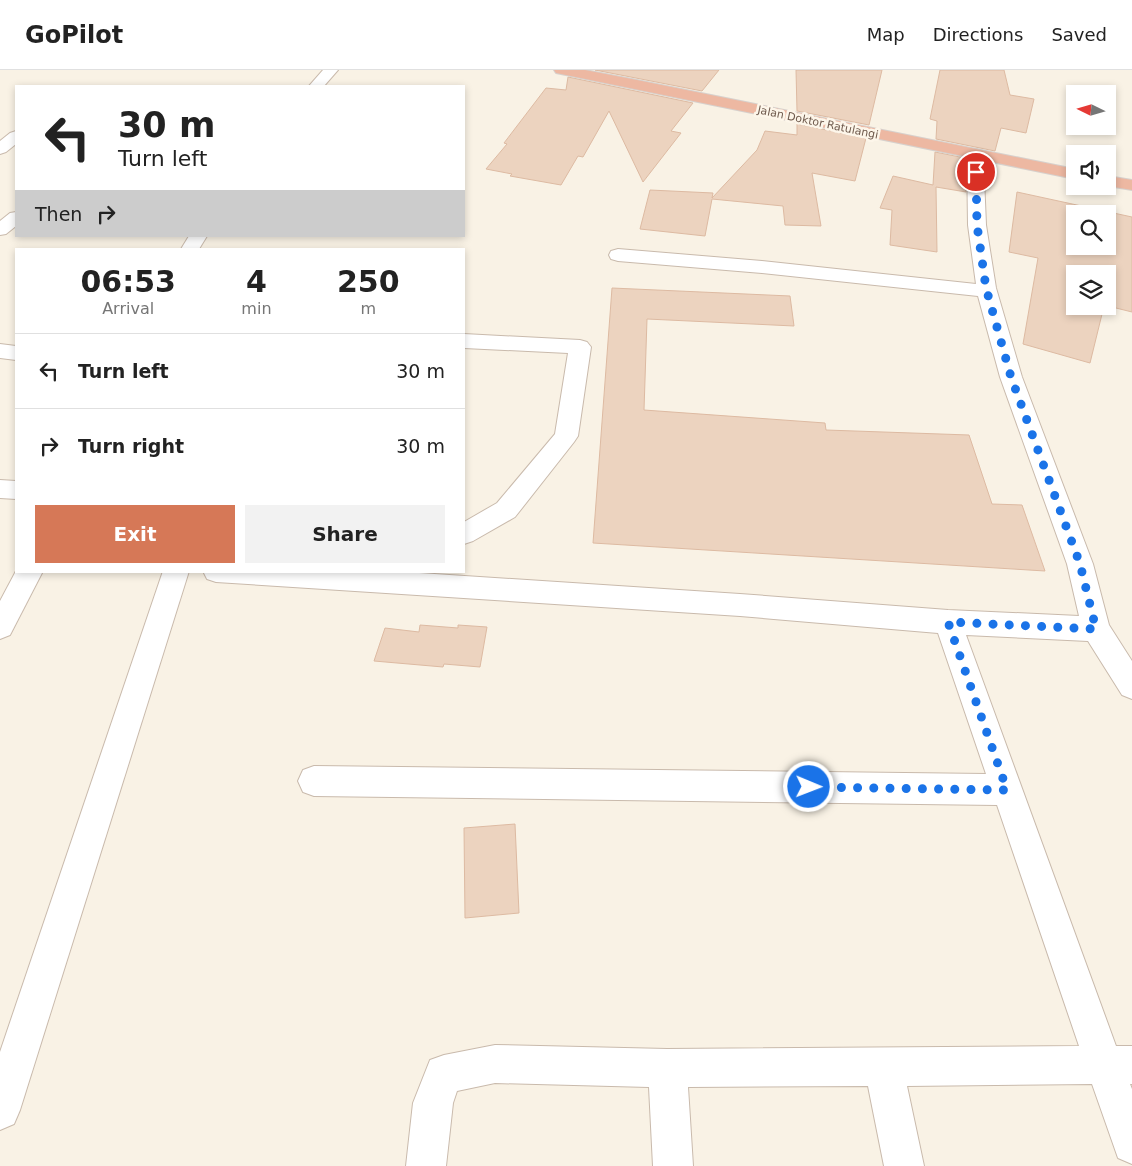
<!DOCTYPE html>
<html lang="en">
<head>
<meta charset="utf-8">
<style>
	body { margin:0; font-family:"DejaVu Sans",sans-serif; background:#f2f2f2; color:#222; height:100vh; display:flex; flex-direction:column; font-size:19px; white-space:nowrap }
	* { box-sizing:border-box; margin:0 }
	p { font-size:16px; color:#767676 }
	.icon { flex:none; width:28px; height:28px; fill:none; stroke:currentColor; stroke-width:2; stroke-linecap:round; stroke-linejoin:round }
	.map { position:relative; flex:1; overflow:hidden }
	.drawer { position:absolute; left:15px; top:178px; width:450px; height:325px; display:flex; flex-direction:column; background:#fff; border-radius:0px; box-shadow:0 2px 8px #0003 }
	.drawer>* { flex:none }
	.guide { position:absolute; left:15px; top:15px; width:450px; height:152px; border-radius:0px; box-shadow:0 2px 8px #0003; background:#fff; color:#222; overflow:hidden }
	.needle { width:32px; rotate:275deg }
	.controls { position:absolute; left:1066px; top:15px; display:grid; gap:10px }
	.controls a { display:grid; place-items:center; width:50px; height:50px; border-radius:0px; background:#fff; box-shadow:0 2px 8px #0003; font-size:25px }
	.pin { position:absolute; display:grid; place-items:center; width:42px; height:42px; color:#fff; margin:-21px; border:2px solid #fff; border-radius:50%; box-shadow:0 1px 5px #0007 }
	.me { position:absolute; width:55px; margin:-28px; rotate:91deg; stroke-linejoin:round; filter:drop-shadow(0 0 4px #0008) }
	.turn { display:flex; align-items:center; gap:18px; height:105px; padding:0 20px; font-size:22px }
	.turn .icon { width:65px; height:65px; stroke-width:2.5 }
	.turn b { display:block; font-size:35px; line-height:42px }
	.then { display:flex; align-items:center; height:48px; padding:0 20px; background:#0003; gap:10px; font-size:19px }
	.eta { display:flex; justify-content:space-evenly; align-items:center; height:85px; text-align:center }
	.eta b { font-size:30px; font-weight:700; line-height:35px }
	.button { display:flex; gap:10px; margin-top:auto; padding:10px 20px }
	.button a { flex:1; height:58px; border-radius:0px; background:#d67857; color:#fff; font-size:20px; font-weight:700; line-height:58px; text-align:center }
	.button a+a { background:#f2f2f2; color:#222 }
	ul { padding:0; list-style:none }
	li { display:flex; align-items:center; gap:15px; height:75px; padding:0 20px; border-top:1px solid #e0e0e0 }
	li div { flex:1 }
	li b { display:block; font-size:19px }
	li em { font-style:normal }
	header { display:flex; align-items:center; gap:30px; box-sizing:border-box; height:70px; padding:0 25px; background:#fff; border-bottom:1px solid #e0e0e0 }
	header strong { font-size:24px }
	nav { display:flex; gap:28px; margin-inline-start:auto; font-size:18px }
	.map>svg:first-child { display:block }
</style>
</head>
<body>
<header>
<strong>GoPilot</strong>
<nav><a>Map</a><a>Directions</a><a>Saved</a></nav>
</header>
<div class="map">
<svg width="1132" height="1096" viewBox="0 0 1132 1096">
	<rect width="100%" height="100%" fill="#f9f2e5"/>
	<g fill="#ecd3bf" stroke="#ddbaa2" fill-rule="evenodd">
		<polygon points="595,0 719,0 702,21"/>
		<polygon points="796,0 882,0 869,55 797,41"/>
		<polygon points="940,0 1004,0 1010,25 1034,29 1026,63 1001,58 995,81 936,69 937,51 930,49"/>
		<polygon points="568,7 693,33 671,61 681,63 643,112 609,41 583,87 578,86 561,115 510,106 512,104 486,99 507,74 504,73 546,18 566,20"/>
		<polygon points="797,54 866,68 855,111 812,103 821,156 785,155 783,136 712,129 705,166 640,159 650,120 713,123 712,128 757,80 765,61 797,65"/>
		<polygon points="935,82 965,88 966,122 936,117 937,182 890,175 892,140 880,138 893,106 933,115"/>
		<path d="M1017 122 1132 147V242L1108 236V204H1075V236H1104L1090 293 1023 274 1038 188 1009 182ZM1075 144H1108V176H1075Z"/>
		<polygon points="612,218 790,226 794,256 647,249 644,340 825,353 826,360 969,365 992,434 1022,435 1045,501 593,473"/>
		<polygon points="420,555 458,558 458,555 487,557 480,597 444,594 443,597 374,591 385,558 419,562"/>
		<polygon points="515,754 519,843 465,848 464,758"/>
	</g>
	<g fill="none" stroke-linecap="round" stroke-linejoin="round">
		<g stroke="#c9baac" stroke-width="2">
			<g id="street">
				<polygon points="323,0 338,0 324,16 309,16"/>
				<polygon points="16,61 16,74 6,82 0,84 0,71 10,63"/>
				<polygon points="975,79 981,81 983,84 986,155 996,218 1022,307 1093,494 1109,555 1132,591 1132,629 1122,625 1088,571 966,565 1116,976 1132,976 1132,1014 1130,1014 1132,1019 1132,1094 1118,1088 1092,1014 907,1016 924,1096 884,1096 868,1016 688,1017 693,1096 653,1096 649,1017 495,1013 457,1021 453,1033 446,1096 406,1096 413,1033 430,990 444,985 495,975 667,979 1079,976 997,735 314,726 303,722 298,711 303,700 314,696 986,704 938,563 740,546 216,512 207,509 203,501 389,501 740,524 948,540 1079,546 1067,494 1000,307 978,226 762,203 618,191 611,189 609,185 611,181 618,179 762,191 976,214 968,155 967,84 969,81"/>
				<polygon points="16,142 16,156 6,164 0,165 0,151 10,143"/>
				<polygon points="189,166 207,166 199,179 181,179"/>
				<polygon points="464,264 580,270 587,272 591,277 578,366 574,372 515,447 473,471 464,474 464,452 497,433 555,364 568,283 464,278"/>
				<polygon points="0,274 16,276 16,290 0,288"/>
				<polygon points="0,410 16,411 16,429 0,428"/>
				<polygon points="16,501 43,501 10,565 0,569 0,531"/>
				<polygon points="163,501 189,501 20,1040 14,1054 0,1060 0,982"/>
			</g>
		</g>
		<g stroke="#d7d1cd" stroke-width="2">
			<g id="highway">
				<polygon points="554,0 585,0 637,10 1075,99 1075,109 561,4 556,3"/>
				<polygon points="1108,106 1132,110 1132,120 1108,116"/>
			</g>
		</g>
		<use href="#street" fill="#fff" fill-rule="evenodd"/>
		<use href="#highway" fill="#edb8a2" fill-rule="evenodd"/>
	</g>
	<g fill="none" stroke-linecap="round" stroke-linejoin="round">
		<polyline stroke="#1a73e8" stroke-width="9" stroke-dasharray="0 16.2" points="809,717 1007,720 948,552 1096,559 1080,494 1011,307 986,218 977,155 976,102"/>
	</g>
	<g text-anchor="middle" stroke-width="5" stroke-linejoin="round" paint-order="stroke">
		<g font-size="11" fill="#6f5a4d" stroke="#fdf6ea">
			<text transform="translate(818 52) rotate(12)" y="4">Jalan Doktor Ratulangi</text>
		</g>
	</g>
</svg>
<div class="controls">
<a><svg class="needle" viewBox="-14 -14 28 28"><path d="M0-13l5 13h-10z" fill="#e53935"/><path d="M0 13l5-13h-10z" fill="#767676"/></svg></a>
<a><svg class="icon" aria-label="sound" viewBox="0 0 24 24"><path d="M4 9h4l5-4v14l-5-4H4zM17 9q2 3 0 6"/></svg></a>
<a><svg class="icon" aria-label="search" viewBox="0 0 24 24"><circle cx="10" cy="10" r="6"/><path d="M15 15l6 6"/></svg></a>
<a><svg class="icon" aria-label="layers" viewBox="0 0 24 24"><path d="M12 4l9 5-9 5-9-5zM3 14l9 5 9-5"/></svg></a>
</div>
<div class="pin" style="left:976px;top:102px;background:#d93025"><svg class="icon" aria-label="arrive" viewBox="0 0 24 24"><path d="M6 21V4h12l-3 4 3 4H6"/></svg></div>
<svg class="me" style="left:809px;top:717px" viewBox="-20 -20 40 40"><circle r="17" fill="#1a73e8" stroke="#fff" stroke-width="3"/><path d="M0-11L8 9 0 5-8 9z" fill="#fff"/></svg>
<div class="guide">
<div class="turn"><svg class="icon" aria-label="left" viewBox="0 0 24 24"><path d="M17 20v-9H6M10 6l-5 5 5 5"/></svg><div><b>30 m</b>Turn left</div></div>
<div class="then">Then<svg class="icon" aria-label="right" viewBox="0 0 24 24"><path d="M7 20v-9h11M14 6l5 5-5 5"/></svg></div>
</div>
<section class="drawer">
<div class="eta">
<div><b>06:53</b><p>Arrival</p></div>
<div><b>4</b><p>min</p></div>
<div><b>250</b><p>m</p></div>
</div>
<ul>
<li><svg class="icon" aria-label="left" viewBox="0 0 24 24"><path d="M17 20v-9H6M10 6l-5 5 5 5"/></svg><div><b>Turn left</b></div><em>30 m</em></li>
<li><svg class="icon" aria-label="right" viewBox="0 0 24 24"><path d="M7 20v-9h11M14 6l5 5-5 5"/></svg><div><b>Turn right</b></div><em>30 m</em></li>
</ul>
<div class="button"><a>Exit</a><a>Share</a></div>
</section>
</div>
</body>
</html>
